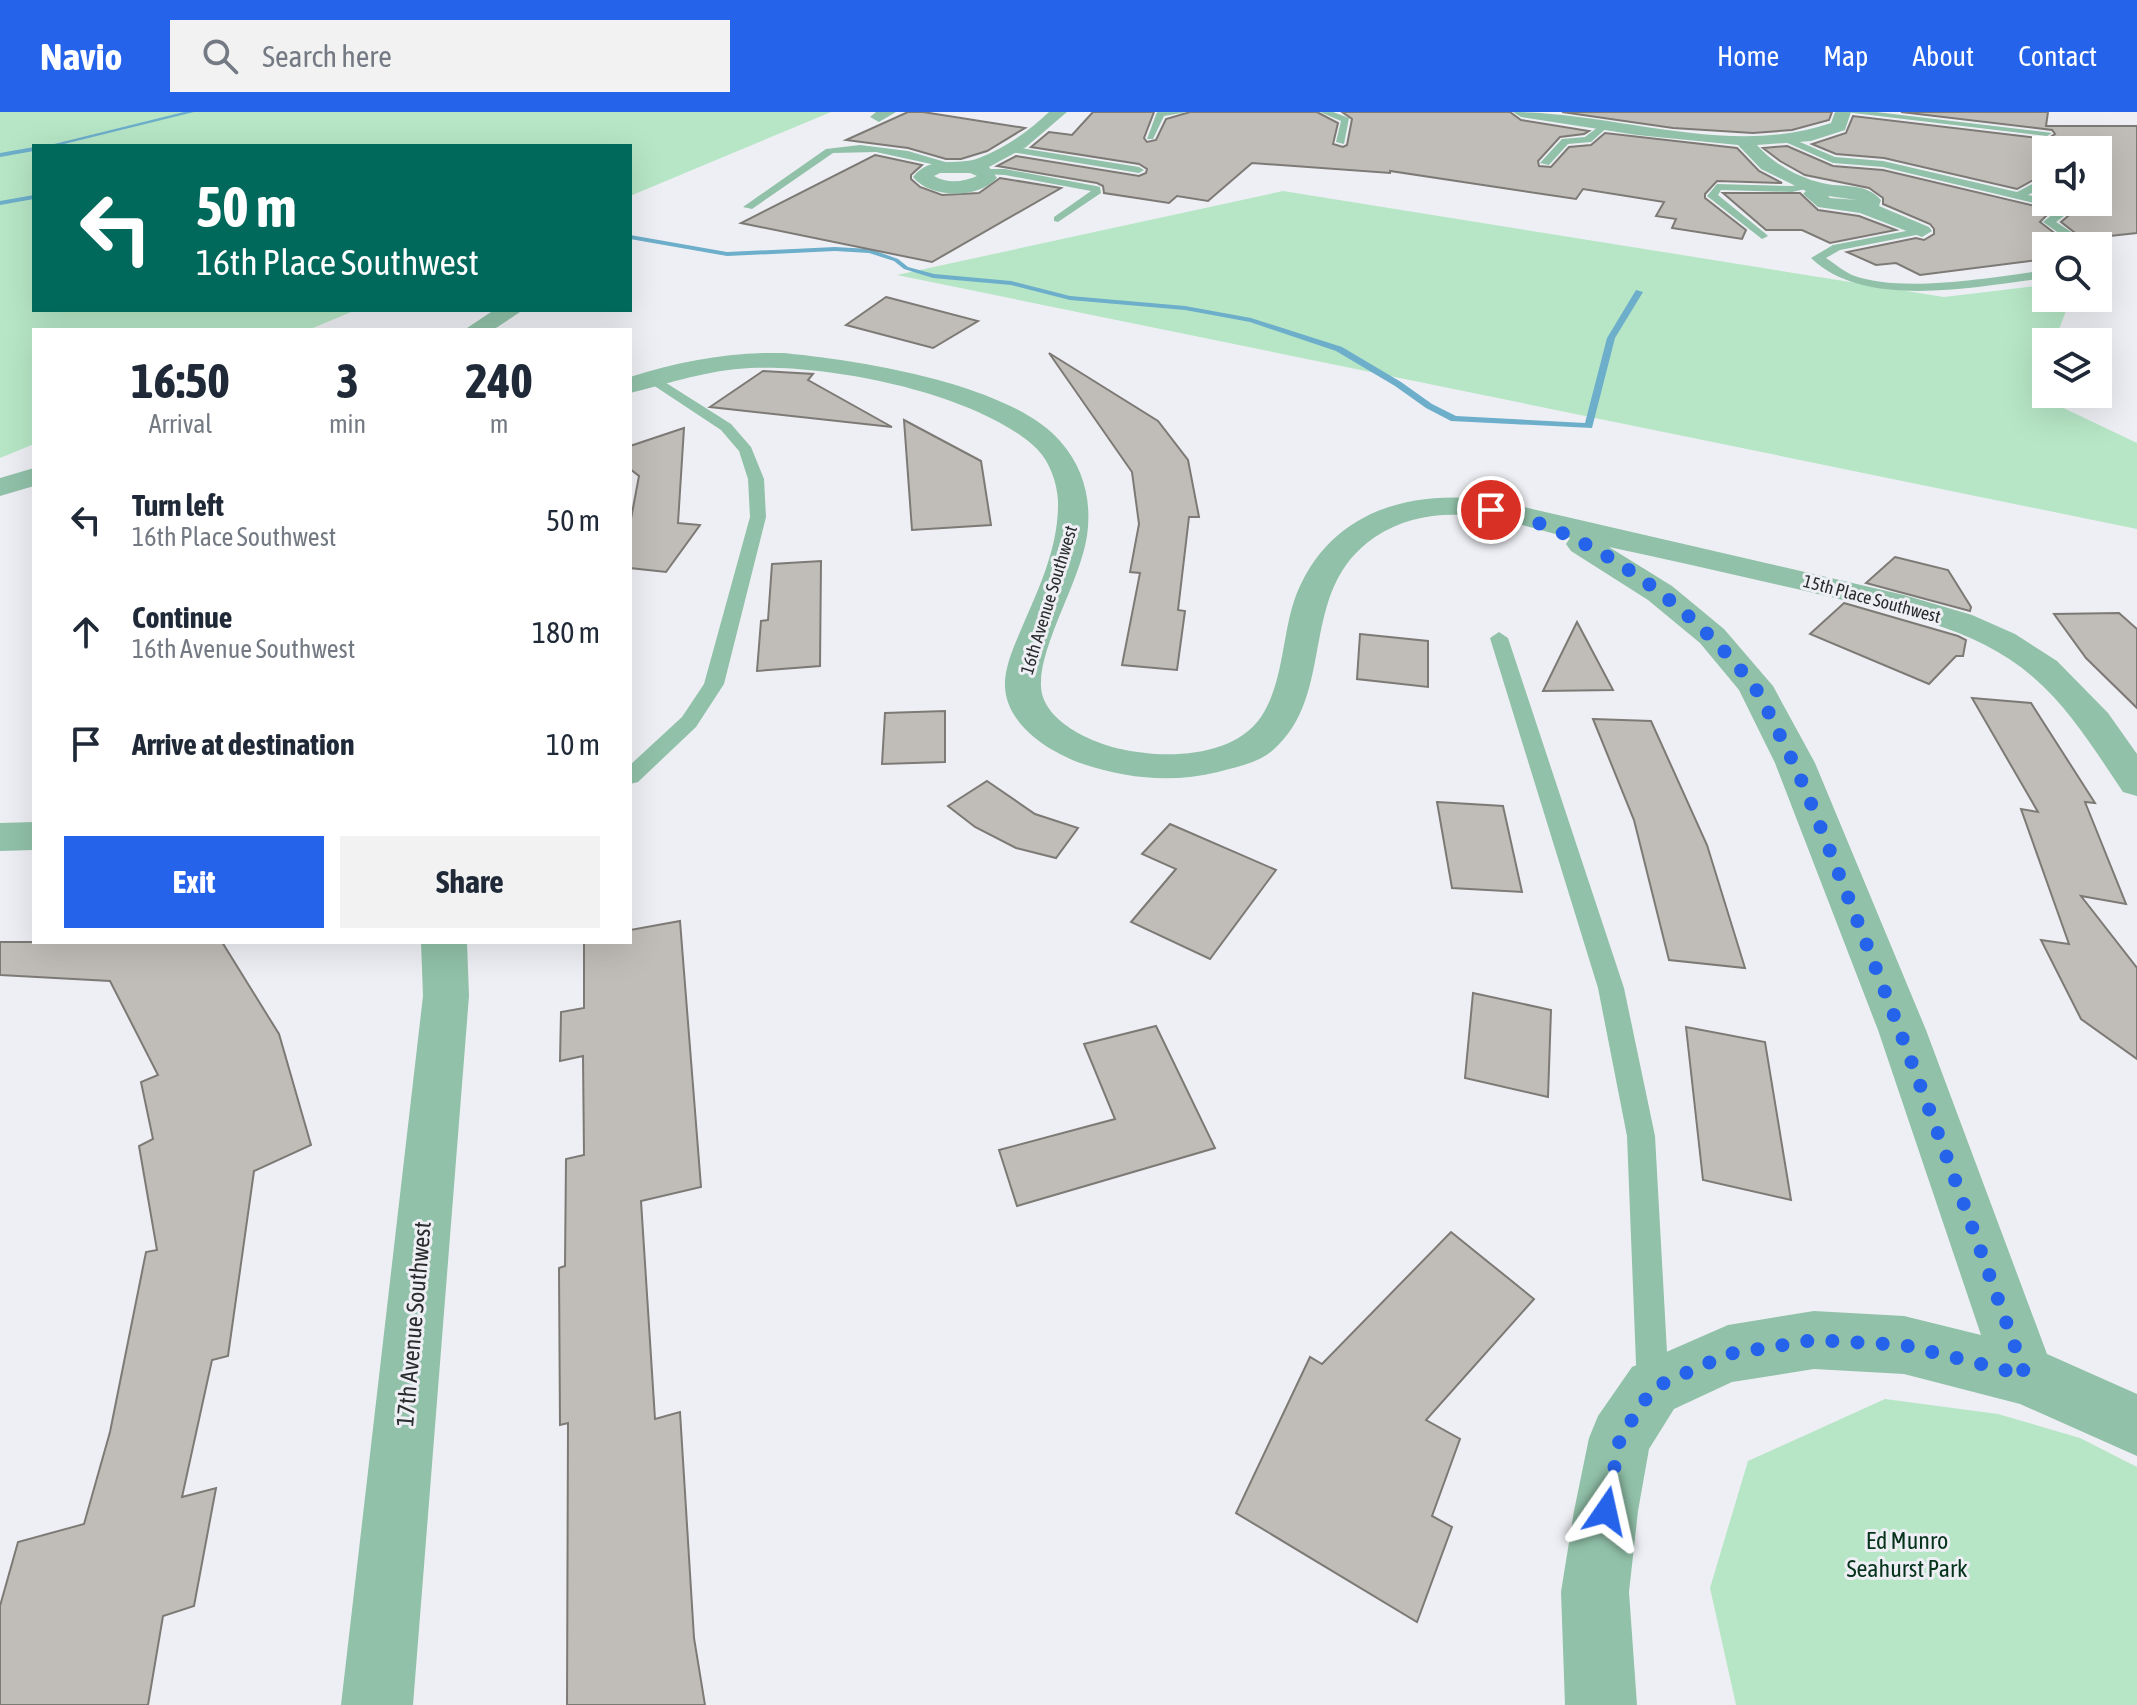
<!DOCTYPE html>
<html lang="en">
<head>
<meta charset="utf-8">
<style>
	body { margin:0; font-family:"Asap Condensed",sans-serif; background:#f2f2f3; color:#1f2937; height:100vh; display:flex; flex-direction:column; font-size:30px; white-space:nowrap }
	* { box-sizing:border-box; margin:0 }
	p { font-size:26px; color:#747a83 }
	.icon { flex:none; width:44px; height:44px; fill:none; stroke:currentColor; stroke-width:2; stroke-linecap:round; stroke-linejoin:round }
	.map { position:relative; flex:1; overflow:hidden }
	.drawer { position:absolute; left:32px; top:216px; width:600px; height:616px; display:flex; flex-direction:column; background:#fff; border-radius:0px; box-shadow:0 8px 32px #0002 }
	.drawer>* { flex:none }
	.top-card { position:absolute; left:32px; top:32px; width:600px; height:168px; border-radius:0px; box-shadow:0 8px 32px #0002; background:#00695c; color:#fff; overflow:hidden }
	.fabs { position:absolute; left:2032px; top:24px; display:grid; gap:16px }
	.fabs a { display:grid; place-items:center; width:80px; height:80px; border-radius:0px; background:#fff; box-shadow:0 8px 32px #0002; font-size:40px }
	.pin { position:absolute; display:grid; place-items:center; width:68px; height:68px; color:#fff; margin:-34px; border:4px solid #fff; border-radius:50%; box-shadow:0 2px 8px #0007 }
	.me { position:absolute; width:88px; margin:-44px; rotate:11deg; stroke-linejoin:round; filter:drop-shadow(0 0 6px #0008) }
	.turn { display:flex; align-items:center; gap:28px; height:168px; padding:0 32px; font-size:36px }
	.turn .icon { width:104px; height:104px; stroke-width:2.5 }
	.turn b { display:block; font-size:56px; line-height:68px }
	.eta { display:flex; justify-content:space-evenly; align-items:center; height:136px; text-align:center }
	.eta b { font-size:48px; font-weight:700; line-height:56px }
	.action { display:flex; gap:16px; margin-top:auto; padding:16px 32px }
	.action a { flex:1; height:92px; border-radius:0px; background:#2563eb; color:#fff; font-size:32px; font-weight:700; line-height:92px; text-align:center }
	.action a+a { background:#f2f2f3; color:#1f2937 }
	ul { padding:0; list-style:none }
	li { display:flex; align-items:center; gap:24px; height:112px; padding:0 32px }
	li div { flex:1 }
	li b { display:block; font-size:30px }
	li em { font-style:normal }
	header { display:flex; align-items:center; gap:48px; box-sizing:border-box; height:112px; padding:0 40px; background:#2563eb; color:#fff }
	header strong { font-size:38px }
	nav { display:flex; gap:44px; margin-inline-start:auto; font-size:28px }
	.search { width:560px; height:72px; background:#f2f2f3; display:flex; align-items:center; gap:20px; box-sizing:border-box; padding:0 28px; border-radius:0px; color:#747a83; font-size:30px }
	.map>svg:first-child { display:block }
</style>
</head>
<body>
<header>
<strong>Navio</strong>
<div class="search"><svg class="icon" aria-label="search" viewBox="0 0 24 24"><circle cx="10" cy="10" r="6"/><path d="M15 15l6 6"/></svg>Search here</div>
<nav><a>Home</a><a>Map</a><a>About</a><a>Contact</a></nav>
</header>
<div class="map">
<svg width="2137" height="1593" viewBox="0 0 2137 1593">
	<rect width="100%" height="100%" fill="#eeeff4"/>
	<g fill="#b6e6c6">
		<polygon points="0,0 831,0 630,84 630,34 34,34 34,198 356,198 308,218 34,218 34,332 0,346"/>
		<polygon points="1283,79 1944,185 2036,174 2046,169 2046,186 2071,186 2054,230 2046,230 2046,251 2034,282 2137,331 2137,417 897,163"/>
		<polygon points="1885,1287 1998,1302 2080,1326 2137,1355 2137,1593 1736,1593 1710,1476 1748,1349"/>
	</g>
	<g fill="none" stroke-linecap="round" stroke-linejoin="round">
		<g fill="#6daeca" fill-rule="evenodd">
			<polygon points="184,0 194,0 56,34 46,34"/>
			<polygon points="34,35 34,39 0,45 0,41"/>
			<polygon points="34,83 34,87 0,93 0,89"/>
			<polygon points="630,123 727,140 835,135 870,137 898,147 908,155 934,162 1011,169 1070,184 1185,194 1251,206 1342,235 1401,270 1432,292 1456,304 1585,311 1607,226 1636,178 1643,180 1615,226 1592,316 1451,309 1426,296 1395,274 1336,239 1250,210 1185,198 1070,188 1011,173 933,166 904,157 894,149 869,141 835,139 727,144 630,127"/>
		</g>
	</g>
	<g fill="#c0bdb9" stroke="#7d7a76" stroke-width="2">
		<polygon points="908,0 923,0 1025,16 987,39 961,47 946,47 908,36 846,28"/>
		<polygon points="1093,0 1154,0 1144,26 1147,30 1156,28 1166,7 1190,0 1317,0 1338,11 1333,32 1343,35 1347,33 1352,7 1342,0 1510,0 1521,8 1589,19 1584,22 1560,25 1538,49 1539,54 1551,55 1569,35 1591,33 1605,21 1737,36 1759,59 1782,71 1717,69 1705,82 1705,86 1746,118 1742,127 1672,116 1676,107 1656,104 1664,90 1583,77 1576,87 1390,59 1390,61 1252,51 1208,89 1177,84 1169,91 1104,81 1103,74 1097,71 997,54 1016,44 1139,64 1146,61 1147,57 1139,52 1031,35 1049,20 1072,23"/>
		<polygon points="1562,0 1832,0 1829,8 1792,18 1753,21 1673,16"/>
		<polygon points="1901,0 2048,0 2046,14 2137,14 2137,121 2083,127 2061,110 2075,98 2074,92 2066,90 2098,90 2098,38 2046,38 2046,68 2035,67 2017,77 1884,46 1836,42 1812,32 1846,21 1853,4 2047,27 2055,22 2052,18"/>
		<polygon points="1787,34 1833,54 1883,58 2052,98 2040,110 2065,129 2045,131 2052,134 2046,134 2046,147 1920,163 1896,151 1876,153 1847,140 1916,126 1924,128 1934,122 1934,117 1930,112 1883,92 1883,86 1869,76 1805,63 1780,49 1763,36"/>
		<polygon points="875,43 922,53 911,63 911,67 920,75 942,83 979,81 1000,66 1061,76 932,150 741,111"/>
		<polygon points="1723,81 1800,81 1818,98 1859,104 1896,118 1830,131 1802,118 1766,118"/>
		<polygon points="886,185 978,209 933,236 846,213"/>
		<polygon points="1049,241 1158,309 1188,348 1199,405 1189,405 1178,498 1185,499 1177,558 1122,553 1140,461 1130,460 1139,412 1132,360"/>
		<polygon points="763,259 813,262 808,268 892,315 710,295"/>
		<polygon points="904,308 981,349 991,413 912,418"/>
		<polygon points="684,316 678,411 700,413 666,460 630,456 630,412 639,364 630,357 630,334"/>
		<polygon points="1895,445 1948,458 1971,495 1970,499 1866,471"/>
		<polygon points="821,449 820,554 757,559 761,509 768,508 772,452"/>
		<polygon points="1844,491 1958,524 1966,528 1963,544 1956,544 1929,572 1810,522"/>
		<polygon points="2119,501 2137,517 2137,596 2086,546 2054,502"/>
		<polygon points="1577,510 1613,578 1543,579"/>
		<polygon points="1360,522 1428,529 1428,575 1357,567"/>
		<polygon points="1972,586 2031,591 2095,691 2085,690 2126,792 2081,784 2137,856 2137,947 2081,907 2041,828 2069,832 2021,697 2038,700"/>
		<polygon points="945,599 945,650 882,652 885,601"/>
		<polygon points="1593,607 1651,609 1707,733 1745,856 1669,848 1634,708"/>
		<polygon points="987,669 1035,702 1078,716 1056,746 1016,736 975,715 948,694"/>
		<polygon points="1437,690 1503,694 1522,780 1452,776"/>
		<polygon points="1170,712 1276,758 1210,847 1131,810 1176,757 1142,742"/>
		<polygon points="680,809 701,1075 641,1089 655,1307 680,1300 694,1526 705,1593 567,1593 568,1311 560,1313 559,1156 565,1154 566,1047 584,1043 583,944 560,949 561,900 584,896 584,830 630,830 630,818"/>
		<polygon points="0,830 222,830 279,922 311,1033 254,1059 228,1244 212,1248 182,1385 216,1376 194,1494 163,1504 148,1593 0,1593 0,1494 18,1430 84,1412 110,1320 146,1140 157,1138 139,1034 153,1027 141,970 158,963 110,869 0,863"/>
		<polygon points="1473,881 1551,898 1548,985 1465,966"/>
		<polygon points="1156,914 1215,1036 1017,1094 999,1038 1115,1007 1084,932"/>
		<polygon points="1686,915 1765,930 1791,1088 1703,1068"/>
		<polygon points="1451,1120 1534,1187 1426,1308 1460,1327 1432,1404 1452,1415 1417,1510 1236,1401 1310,1245 1322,1252"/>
	</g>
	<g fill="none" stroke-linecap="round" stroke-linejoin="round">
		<g fill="#91c1a8" fill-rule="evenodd">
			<polygon points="1157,0 1187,0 1164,4 1153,27 1147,27"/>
			<polygon points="1320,0 1333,0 1349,6 1344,32 1336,30 1341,9"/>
			<polygon points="1845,0 1876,0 2052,21 2047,24"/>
			<polygon points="1606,9 1611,12 1591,30 1568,32 1549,53 1540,51 1562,27 1585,25"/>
			<polygon points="1786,24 1835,45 1883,49 2017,80 2036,70 2044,70 2044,74 2028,83 2046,87 2046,90 2072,94 2072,98 2056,110 2079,125 2083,134 2071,134 2070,129 2043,110 2059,97 1883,55 1833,51 1783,29"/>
			<polygon points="860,33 908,39 959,54 954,57 876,40 833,41 752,97 743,95 826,37"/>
			<polygon points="1008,34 1139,55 1144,58 1139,61 1005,39"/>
			<polygon points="985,57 1005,57 1096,74 1100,75 1101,81 1058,110 1054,109 1054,105 1091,79 1005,63 981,62 981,58"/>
			<polygon points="1810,70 1814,71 1814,75 1792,80 1721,78 1718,83 1766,122 1768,124 1762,127 1707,84 1717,72 1792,74"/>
			<path d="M1922 116 1928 119 1926 121 1840 138 1826 146C1834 151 1843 159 1852 163 1902 182 1993 165 2046 158V166C1977 174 1866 199 1811 146L1833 133Z"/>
			<polygon points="652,262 731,312 751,335 764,367 766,405 724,572 696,615 638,670 630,672 630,653 682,605 704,572 750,405 748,367 739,339 721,318 647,269 645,266"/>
			<polygon points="1499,520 1508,526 1624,876 1655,1024 1669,1276 1665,1288 1653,1292 1641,1288 1637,1276 1627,1024 1598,876 1490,526"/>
		</g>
		<g fill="#91c1a8" fill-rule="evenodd">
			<polygon points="876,0 896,0 879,10 870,5"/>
			<path d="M1049 0H1067L1026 35 989 55 997 66C978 87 931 87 913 65 931 42 956 55 979 46 1005 36 1029 19 1049 0ZM940 61H970L977 64C963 70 948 72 934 64Z"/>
			<path d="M1513 0C1617 0 1729 46 1831 11L1835 0H1851L1845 18 1811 29 1757 33C1772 51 1799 66 1822 71 1842 76 1866 70 1881 88L1879 94 1929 115 1932 119 1922 125 1860 101 1818 95 1803 82 1806 79 1761 57 1738 33 1637 23 1521 5ZM1828 84 1857 88 1830 86Z"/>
			<polygon points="494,198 523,198 493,218 464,218"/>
			<path d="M783 241C857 248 1009 271 1060 329 1084 356 1092 389 1087 424 1080 470 1039 534 1041 574 1042 609 1092 631 1121 637 1165 647 1233 646 1261 605 1283 572 1282 526 1294 489 1326 398 1414 374 1502 390L1904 483 1972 503 2015 522 2057 549 2108 601 2137 642V684L2123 680C2096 640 2070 597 2033 565 1975 514 1891 500 1818 482 1749 466 1679 450 1609 435L1672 474 1724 517 1773 574 1815 651 1926 918 2047 1242 2137 1282V1344L2020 1292 1904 1262 1814 1257 1732 1270 1674 1297 1649 1337 1638 1399 1629 1480 1637 1593H1565L1561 1480 1574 1399 1589 1326 1598 1304 1632 1255 1728 1213 1814 1199 1904 1204 1981 1223 1878 918 1775 651 1739 578 1700 531 1648 488 1571 439 1566 432 1570 426C1535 417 1501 405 1465 403 1432 401 1402 407 1375 425 1295 479 1339 582 1272 639 1258 651 1236 655 1218 660 1173 671 1128 667 1083 652 1051 641 1007 614 1005 575 1004 555 1015 532 1023 513 1040 474 1059 433 1058 389 1057 371 1050 350 1037 337 979 281 829 252 750 256 708 258 670 271 630 281V265C680 249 730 240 783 241Z"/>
			<polygon points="34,356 34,374 0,384 0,366"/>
			<polygon points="34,710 34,738 0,739 0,711"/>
			<polygon points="421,830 467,830 469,884 413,1593 341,1593 423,884"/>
		</g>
	</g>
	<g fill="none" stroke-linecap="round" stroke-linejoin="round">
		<path stroke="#2563eb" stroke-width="14" stroke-dasharray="0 25.2" d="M1491 398C1588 416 1692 494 1752 572 1762 584 1768 600 1775 614 1802 664 1821 717 1842 770 1907 933 1966 1097 2025 1263L1904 1233 1814 1228 1728 1242 1653 1276 1620 1326 1606 1399"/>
	</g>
	<g text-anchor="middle" stroke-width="6" stroke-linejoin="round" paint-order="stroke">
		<g font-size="18" fill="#2a2b2c" stroke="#eeeff4">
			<text transform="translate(1872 487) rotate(15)" y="6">15th Place Southwest</text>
			<text transform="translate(1049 488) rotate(-73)" y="6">16th Avenue Southwest</text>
		</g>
		<g font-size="24" fill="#2a2b2c" stroke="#eeeff4">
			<text transform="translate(414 1212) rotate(-85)" y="8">17th Avenue Southwest</text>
		</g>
		<g font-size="24" fill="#05331b" stroke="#eeeff4">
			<text x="1907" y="1437">Ed Munro<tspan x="1907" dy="28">Seahurst Park</tspan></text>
		</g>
	</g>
</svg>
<div class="fabs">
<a><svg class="icon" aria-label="sound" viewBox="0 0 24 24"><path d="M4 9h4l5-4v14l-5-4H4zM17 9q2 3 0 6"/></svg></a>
<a><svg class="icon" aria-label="search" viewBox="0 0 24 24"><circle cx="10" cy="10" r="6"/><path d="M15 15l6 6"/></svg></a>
<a><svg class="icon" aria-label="layers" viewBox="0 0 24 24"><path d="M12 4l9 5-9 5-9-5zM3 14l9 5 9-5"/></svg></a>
</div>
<div class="pin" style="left:1491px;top:398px;background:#d93025"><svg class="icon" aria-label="arrive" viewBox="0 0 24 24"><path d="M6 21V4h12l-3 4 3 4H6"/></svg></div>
<svg class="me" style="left:1606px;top:1399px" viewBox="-20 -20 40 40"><path d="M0-17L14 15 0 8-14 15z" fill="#2563eb" stroke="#fff" stroke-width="4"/></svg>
<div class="top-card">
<div class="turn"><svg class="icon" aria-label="left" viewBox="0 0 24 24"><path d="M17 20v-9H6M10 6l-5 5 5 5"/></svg><div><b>50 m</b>16th Place Southwest</div></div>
</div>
<section class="drawer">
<div class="eta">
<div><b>16:50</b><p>Arrival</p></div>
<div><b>3</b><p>min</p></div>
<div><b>240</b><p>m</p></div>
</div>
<ul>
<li><svg class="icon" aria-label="left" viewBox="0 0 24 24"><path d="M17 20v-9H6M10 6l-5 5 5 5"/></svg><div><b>Turn left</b><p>16th Place Southwest</p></div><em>50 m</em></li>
<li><svg class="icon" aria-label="ahead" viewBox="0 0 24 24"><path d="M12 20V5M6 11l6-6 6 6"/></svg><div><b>Continue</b><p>16th Avenue Southwest</p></div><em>180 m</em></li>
<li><svg class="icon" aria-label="arrive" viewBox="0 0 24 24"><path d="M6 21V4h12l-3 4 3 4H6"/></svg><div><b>Arrive at destination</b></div><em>10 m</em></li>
</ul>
<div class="action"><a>Exit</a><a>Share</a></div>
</section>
</div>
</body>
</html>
